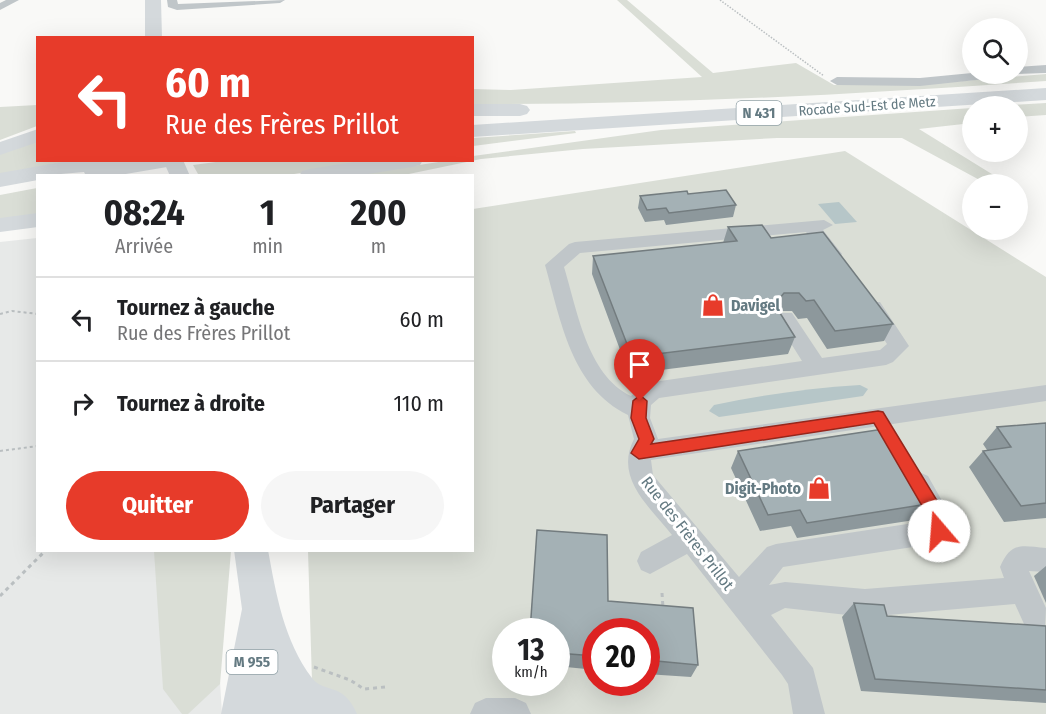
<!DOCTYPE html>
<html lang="fr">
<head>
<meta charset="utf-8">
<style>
	body { margin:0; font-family:"Fira Sans Condensed",sans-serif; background:#f6f6f6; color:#202124; height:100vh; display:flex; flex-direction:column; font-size:22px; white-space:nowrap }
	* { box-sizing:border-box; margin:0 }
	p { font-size:20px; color:#757577 }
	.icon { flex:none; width:33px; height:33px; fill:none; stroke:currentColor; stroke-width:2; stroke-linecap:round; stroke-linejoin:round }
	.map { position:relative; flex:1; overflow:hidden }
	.side { position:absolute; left:36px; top:174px; width:438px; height:378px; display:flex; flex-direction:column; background:#fff; border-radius:0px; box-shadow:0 6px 24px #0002 }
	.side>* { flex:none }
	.guide { position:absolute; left:36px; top:36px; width:438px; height:126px; border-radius:0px; box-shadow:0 6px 24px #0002; background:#e73b2a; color:#fff; overflow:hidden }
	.buttons { position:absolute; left:962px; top:18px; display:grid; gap:12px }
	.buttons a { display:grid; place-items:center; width:66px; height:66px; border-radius:50%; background:#fff; box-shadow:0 6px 24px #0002; font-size:30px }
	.speed { position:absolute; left:492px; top:618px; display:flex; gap:12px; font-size:30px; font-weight:700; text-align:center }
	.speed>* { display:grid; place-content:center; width:78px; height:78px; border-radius:50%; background:#fff; box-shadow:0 6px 24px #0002; line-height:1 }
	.speed small { font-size:15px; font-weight:400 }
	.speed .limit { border:9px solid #d22; background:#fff; color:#111 }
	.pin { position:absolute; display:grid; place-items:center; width:51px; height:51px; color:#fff; margin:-62px -26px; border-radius:50% 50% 50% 0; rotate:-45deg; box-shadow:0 0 6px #0007 }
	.pin .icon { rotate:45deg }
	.me { position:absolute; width:66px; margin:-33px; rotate:342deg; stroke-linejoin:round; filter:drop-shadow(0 0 4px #0008) }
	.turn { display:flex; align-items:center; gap:21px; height:126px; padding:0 30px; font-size:27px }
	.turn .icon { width:78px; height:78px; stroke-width:2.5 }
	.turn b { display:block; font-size:42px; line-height:51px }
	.eta { display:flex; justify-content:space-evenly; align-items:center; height:102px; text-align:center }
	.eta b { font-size:36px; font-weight:700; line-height:42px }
	.button { display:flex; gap:12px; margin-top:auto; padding:12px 30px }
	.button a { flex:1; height:69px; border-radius:36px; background:#e73b2a; color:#fff; font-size:24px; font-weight:700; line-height:69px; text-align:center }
	.button a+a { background:#f6f6f6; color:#202124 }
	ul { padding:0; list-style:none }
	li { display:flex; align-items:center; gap:18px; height:84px; padding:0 30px; border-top:2px solid #e0e0e0 }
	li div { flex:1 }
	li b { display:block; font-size:22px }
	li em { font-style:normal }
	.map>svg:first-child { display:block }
</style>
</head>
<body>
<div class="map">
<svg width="1046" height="714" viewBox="0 0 1046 714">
	<rect width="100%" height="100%" fill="#f9f9f7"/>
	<polygon fill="#e7e9e8" points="37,238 38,550 212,551 222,714 0,714 0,242"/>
	<g fill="#daded6" fill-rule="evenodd">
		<path d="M617 0H627L713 73 796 63 834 85H916L1046 74V81C855 94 664 105 473 104L472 89 511 90 702 77Z"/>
		<polygon points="1046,103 1046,115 1017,117 1017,106 993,106"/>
		<polygon points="37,105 37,126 0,140 0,107"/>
		<polygon points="972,108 972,123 919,129 1008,184 987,184 902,138 777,138 583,149 481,159 404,175 348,176 445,161 472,160 473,156 661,130"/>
		<polygon points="575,131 576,133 473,146 473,138"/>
		<polygon points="37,138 38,160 85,161 0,175 0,152"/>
		<path d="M845 151 1046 277V714H313L308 551 472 550 473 209ZM506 632H556V682H506ZM596 632H646V682H596Z"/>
		<polygon points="231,160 373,161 282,176 203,175 198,174 193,165"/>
		<polygon points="37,188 37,217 0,221 0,195"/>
		<polygon points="154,551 231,551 220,684 188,714 182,714 163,689"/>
	</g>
	<g fill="#b6c6c8">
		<polygon points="839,202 857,222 835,224 818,204"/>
		<path d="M860 385 868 389 863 396 719 417 709 411 714 405C762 395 810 388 860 385Z"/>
	</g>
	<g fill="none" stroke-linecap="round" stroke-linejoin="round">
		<polyline stroke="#babfc1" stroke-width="1.5" stroke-dasharray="1.5 1.5" stroke-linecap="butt" points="720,0 824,76"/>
		<g stroke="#babfc1" stroke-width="2" stroke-dasharray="3 3" stroke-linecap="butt">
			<polyline points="0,314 12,311 38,314"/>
			<polyline points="0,451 38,446"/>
		</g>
		<g stroke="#babfc1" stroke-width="3" stroke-dasharray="4 4" stroke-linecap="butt">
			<polyline points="662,593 663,608"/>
			<polyline points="0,596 46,550"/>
			<polyline points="314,667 350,680 364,689 385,687"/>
		</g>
		<g fill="#c0c6c9" fill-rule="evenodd">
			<polygon points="6,0 19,0 0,10 0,3"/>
			<polygon points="167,0 177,0 178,4 285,0 280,3 177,10 168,7"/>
			<polygon points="1046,65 1046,73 1012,74 1017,74 1017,67"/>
			<polygon points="972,73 1001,74 995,78 920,86 837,85 830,81 837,77 920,78"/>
			<path d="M824 220 833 225 823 230 842 254 839 258H827L806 232 580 253 564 267C577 309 587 375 631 396L645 384 653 382 802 361 775 318 778 313H792L822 358 880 350 887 344 863 307 866 302H880L909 346 893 362 886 365 659 398 651 405 650 418 658 439 1046 385V401L651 460 653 475 739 577 767 547 776 544 927 521 907 483 910 476 919 472 928 476 954 522 948 539 939 543 783 567 769 585 785 582 865 589 1004 578 1000 567C1011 541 1022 546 1046 548V572L1029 571 1046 608 1044 650 1034 646 1015 604 865 617 785 608 771 615 813 668 825 714H793L788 684 782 675 687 554 650 574 641 570 637 561 641 552 672 535C649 506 614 478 634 439L628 415C571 387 561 321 545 265L569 244 575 242Z"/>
			<polygon points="486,698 515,698 526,703 531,714 470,714 475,703"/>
		</g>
		<g fill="#d4d9dc" fill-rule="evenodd">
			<polygon points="163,160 183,160 190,176 170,176"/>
			<path d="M234 550H268C276 594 284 641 312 678 324 694 343 681 357 714H221L242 609Z"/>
		</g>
		<g fill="#d4d9dc" fill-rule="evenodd">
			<polygon points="145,0 161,0 162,38 145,38"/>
			<polygon points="1046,88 1046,100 472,137 472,125"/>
			<polygon points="472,104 520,104 527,106 530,110 527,114 520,116 472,116"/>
			<polygon points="38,129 38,142 0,155 0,142"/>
			<polygon points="74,160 178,160 175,165 167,167 114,176 86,176 84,172 38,176 38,180 0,187 0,173"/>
			<polygon points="366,160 423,160 420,165 412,167 356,176 299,176 302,171 310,169"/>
			<polygon points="38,213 38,227 0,232 0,218"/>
		</g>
	</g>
	<g fill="#8d989c">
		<polygon points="688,194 736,205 733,217 666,225 664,220 645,222 638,208 640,196"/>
		<polygon points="728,227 771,238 893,324 884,341 827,349 807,318 798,319 792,311 779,311 795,337 788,354 629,374 592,274 593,256 723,243"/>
		<polygon points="1046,423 1046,518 1004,522 969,467 983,451 987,450 983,444 997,427"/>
		<polygon points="738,451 913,465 911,468 934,503 921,519 797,538 791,526 760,531 731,468"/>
		<polygon points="537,530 607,535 608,601 693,608 698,665 691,677 646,674 646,632 596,632 596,670 556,666 556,632 530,632"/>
		<polygon points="1046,566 1046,603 1034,576"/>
		<polygon points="854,603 887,616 1046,626 1046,703 861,691 842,617"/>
	</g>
	<g fill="#a4b1b5" stroke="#737c7f" stroke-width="1.5">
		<polygon points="726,190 736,205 669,213 666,208 647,210 640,196 687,191 688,194"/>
		<polygon points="762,225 771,238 823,232 893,324 835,331 814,300 806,301 799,293 784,293 779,299 781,304 775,305 795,337 632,357 593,256 737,241 728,227"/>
		<polygon points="1046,423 1046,503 1021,506 983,451 1011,447 997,427"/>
		<polygon points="890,428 913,465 909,465 934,503 807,523 800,510 768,515 738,451"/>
		<polygon points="537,530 607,535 608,601 693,608 698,665 646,660 646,632 596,632 596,656 556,653 556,632 530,632"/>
		<polygon points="854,603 884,605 887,616 1046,626 1046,690 875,679"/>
	</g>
	<polygon fill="#e73b2a" stroke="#96261b" stroke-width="1.5" points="640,395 647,401 646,418 654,439 651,444 878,411 883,412 947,517 949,522 945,536 939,538 933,536 932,523 874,423 639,459 631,453 639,439 631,418 633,401"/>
	<defs>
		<g id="shop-bare" transform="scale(1.8)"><path d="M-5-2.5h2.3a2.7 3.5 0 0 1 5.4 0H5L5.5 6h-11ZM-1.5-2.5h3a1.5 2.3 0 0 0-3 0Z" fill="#e73b2a" stroke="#fff" stroke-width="2.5" paint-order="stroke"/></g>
	</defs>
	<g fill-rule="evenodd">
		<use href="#shop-bare" x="713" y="305"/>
		<use href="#shop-bare" x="819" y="488"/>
	</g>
	<g text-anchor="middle" stroke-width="6" stroke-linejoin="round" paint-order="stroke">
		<g font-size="14" fill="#647a82" stroke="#fff">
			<text transform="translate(867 106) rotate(-4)" y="5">Rocade Sud-Est de Metz</text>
		</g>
		<g fill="#fff" stroke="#92a2a8" stroke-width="1.5">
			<rect x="736.5" y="101" width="45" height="24" rx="4.5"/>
			<rect x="226.5" y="650" width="51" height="24" rx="4.5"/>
		</g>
		<g font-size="15" font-weight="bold" fill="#647a82">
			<text x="759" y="118">N 431</text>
			<text x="252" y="667">M 955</text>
		</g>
		<g font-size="16" font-weight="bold" fill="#647a82" stroke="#fff" text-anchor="start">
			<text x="731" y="311">Davigel</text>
			<text x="801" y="494" text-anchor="end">Digit-Photo</text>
		</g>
		<g font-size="16" fill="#647a82" stroke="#fff">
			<text transform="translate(688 533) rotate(52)" y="6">Rue des Frères Prillot</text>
		</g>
	</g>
</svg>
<div class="buttons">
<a><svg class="icon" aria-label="search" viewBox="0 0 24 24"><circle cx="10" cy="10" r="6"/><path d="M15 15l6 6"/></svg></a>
<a>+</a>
<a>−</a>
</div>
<div class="speed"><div>13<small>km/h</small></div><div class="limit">20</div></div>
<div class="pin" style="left:640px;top:401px;background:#d93025"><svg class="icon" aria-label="arrive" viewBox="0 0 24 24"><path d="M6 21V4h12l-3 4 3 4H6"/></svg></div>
<svg class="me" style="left:939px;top:531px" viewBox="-20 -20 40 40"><circle r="19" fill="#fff"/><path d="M0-13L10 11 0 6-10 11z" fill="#e73b2a"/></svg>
<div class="guide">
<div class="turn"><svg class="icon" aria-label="left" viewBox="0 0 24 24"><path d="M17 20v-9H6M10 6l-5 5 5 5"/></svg><div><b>60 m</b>Rue des Frères Prillot</div></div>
</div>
<section class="side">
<div class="eta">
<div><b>08:24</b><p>Arrivée</p></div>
<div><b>1</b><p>min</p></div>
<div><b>200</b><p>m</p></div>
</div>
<ul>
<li><svg class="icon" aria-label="left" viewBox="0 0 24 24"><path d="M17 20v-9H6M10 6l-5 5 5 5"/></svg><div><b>Tournez à gauche</b><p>Rue des Frères Prillot</p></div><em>60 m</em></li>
<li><svg class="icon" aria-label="right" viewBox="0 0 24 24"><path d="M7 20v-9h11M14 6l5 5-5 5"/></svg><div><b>Tournez à droite</b></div><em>110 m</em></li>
</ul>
<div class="button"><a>Quitter</a><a>Partager</a></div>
</section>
</div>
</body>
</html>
